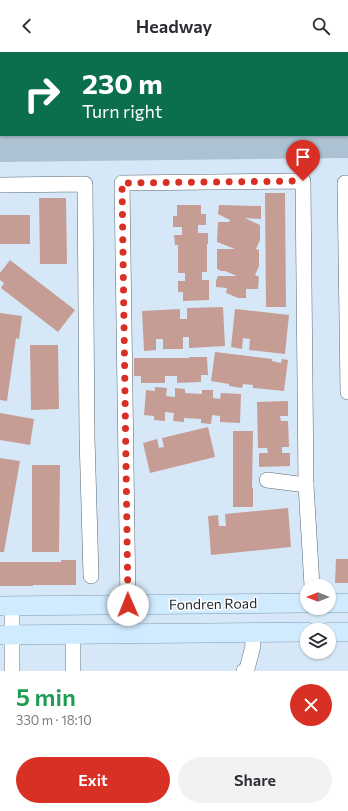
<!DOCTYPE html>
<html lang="en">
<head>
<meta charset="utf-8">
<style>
	body { margin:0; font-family:Commissioner,sans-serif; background:#f2f2f3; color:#2b2b33; height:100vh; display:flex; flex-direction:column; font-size:15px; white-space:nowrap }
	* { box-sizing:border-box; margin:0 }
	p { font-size:13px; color:#7c7c81 }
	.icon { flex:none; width:22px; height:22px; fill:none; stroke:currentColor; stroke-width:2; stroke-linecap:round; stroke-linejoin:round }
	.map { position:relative; height:619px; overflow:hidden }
	.side { display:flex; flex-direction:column; background:#fff; flex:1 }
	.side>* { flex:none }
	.banner { position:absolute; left:0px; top:0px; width:348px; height:84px; box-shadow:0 1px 3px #0004; background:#0b6e4f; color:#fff; overflow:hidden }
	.needle { width:26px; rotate:270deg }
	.controls { position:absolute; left:300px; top:527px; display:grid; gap:8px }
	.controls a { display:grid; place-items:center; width:36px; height:36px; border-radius:50%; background:#fff; box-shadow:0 1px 3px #0004; font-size:20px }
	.pin { position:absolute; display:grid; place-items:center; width:34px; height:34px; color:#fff; margin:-41px -17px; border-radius:50% 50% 50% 0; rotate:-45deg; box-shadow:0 0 4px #0007 }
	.pin .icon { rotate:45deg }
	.me { position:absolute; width:44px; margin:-22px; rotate:359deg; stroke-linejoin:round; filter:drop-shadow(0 0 3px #0008) }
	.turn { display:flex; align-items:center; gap:14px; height:84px; padding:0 16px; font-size:18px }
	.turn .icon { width:52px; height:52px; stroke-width:2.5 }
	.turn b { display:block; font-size:28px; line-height:34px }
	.round { display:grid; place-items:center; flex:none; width:42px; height:42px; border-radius:21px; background:#f2f2f3 }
	.headline { display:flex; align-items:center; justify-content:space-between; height:68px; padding:0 16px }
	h1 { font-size:24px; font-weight:600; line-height:30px; color:#1e9e55 }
	.cta { display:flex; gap:8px; margin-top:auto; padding:8px 16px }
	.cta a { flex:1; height:46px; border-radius:24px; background:#d93025; color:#fff; font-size:16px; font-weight:600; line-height:46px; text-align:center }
	.cta a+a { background:#f2f2f3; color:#2b2b33 }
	header { display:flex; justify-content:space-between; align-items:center; height:52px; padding:0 16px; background:#fff; font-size:18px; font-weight:600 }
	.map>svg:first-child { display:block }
</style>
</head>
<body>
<header><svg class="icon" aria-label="back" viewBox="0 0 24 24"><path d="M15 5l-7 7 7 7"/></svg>Headway<svg class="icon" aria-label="search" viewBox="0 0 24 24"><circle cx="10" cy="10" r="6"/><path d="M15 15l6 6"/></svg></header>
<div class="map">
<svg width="348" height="619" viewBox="0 0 348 619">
	<rect width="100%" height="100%" fill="#d6e8f7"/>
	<polygon fill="#acc1d2" points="302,1 348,1 348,106 0,110 0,4 1,4 1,83 347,83 347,1"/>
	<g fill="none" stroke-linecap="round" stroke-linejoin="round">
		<g stroke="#688093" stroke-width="3.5">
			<polyline points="347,57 348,57"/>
			<polyline points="0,59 1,59"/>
		</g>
	</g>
	<g fill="#c69d94">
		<polygon points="265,141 285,141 286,255 266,255"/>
		<polygon points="39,146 66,146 67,212 40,212"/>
		<polygon points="177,153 201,153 201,162 206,162 206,173 198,173 198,181 208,181 208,192 207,192 207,220 202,220 202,228 209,228 209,248 183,249 183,240 178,240 178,229 185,229 185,221 178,221 178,193 175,193 174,183 182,183 182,175 173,175 173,164 177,164"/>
		<polygon points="219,153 261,154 261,167 245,166 260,173 260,188 256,197 259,198 259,214 255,223 259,225 258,237 246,237 246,246 238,246 226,241 227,236 216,235 216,229 218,224 237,224 225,219 221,219 217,217 217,197 235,197 217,190 218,170 229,170 230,168 218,162"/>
		<rect x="0" y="163" width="30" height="29"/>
		<polygon points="10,208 75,258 58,280 1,236 4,231 0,228 0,221"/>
		<polygon points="223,255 225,294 189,296 189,285 183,285 183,297 163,297 163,287 156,287 156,298 144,299 142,259 180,257 180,267 187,267 187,256"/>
		<polygon points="235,257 289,263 285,302 249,298 250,287 243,286 242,297 231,295"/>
		<polygon points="0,261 22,264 19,287 16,286 7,349 0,348"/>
		<polygon points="30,293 58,293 59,357 31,358"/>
		<polygon points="215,300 272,307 272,309 281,311 282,307 288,308 284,339 253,336 253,333 243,332 242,336 229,334 229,332 211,329"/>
		<polygon points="189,305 207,305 208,323 201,323 201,330 177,331 177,324 165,324 165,331 141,331 141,324 134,324 134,306 189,306"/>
		<polygon points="155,335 167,336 166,344 175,345 175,336 185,337 185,341 202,342 202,338 213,338 213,346 220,347 221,341 241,342 240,371 220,370 220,364 212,363 211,372 201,371 201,367 184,366 184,370 173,369 174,361 165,360 165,369 154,368 154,364 144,363 146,338 155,339"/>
		<polygon points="288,349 288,364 280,364 281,369 288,369 289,395 282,395 282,401 290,401 290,414 259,415 259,401 268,401 267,396 258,396 257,350"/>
		<polygon points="0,361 34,367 30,393 0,388"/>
		<polygon points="208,375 215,405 150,421 143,391 157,387 159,396 164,395 162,386"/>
		<polygon points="233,379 253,379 252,436 253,436 253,455 233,455"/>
		<polygon points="0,406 20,409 4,500 0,500"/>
		<polygon points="32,413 60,413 59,500 32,500"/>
		<polygon points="288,456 291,495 211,503 208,464 218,463 219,474 226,474 225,462"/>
		<polygon points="336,507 348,507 348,531 335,531"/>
		<polygon points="61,508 76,508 76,533 33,533 33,534 0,534 0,510 61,510"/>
	</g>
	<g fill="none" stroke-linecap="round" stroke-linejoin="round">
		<g stroke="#596975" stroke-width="16">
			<g id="minor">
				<polyline points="348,131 345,131 348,340"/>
				<polyline points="0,133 85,132 87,385 91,524"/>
				<polyline points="267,428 306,433"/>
				<polyline points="128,553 122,131 303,129 306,433 312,534"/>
				<polyline points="12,554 12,619"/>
				<polyline points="73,619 73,583"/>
				<polyline points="244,619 247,617 253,594 252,581"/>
			</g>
		</g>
		<g stroke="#7d9cb3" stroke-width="20">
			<g id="major">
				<polyline points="329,551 348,551"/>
				<polyline points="0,554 307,551"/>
				<polyline points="329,580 348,580"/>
				<polyline points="0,583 307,580"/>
			</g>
		</g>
		<use href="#minor" stroke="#fff" stroke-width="15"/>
		<use href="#major" stroke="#d0ebfe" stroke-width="19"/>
	</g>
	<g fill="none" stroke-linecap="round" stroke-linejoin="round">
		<polyline stroke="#d93025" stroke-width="7" stroke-dasharray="0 12.6" points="128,553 122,131 303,129"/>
	</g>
	<g text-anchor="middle" stroke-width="3" stroke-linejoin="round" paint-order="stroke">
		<g font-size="14" fill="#1d2429" stroke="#fff">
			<text transform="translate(213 552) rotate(-1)" y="5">Fondren Road</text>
		</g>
	</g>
</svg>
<div class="controls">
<a><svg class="needle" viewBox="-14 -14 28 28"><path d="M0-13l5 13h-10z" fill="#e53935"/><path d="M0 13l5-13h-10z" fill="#7c7c81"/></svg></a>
<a><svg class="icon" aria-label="layers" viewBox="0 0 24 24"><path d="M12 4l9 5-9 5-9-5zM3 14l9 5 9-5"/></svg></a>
</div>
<div class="pin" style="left:303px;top:129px;background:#d93025"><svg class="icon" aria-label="arrive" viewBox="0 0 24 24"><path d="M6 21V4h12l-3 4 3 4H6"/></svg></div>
<svg class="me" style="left:128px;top:553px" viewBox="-20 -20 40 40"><circle r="19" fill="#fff"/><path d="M0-13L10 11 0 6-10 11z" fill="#d93025"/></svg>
<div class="banner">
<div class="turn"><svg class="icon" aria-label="right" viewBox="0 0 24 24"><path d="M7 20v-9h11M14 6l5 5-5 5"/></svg><div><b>230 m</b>Turn right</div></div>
</div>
</div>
<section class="side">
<div class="headline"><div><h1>5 min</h1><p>330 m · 18:10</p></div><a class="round" style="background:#d93025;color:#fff"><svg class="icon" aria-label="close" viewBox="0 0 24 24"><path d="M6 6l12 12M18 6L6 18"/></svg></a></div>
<div class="cta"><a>Exit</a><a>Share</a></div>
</section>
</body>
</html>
